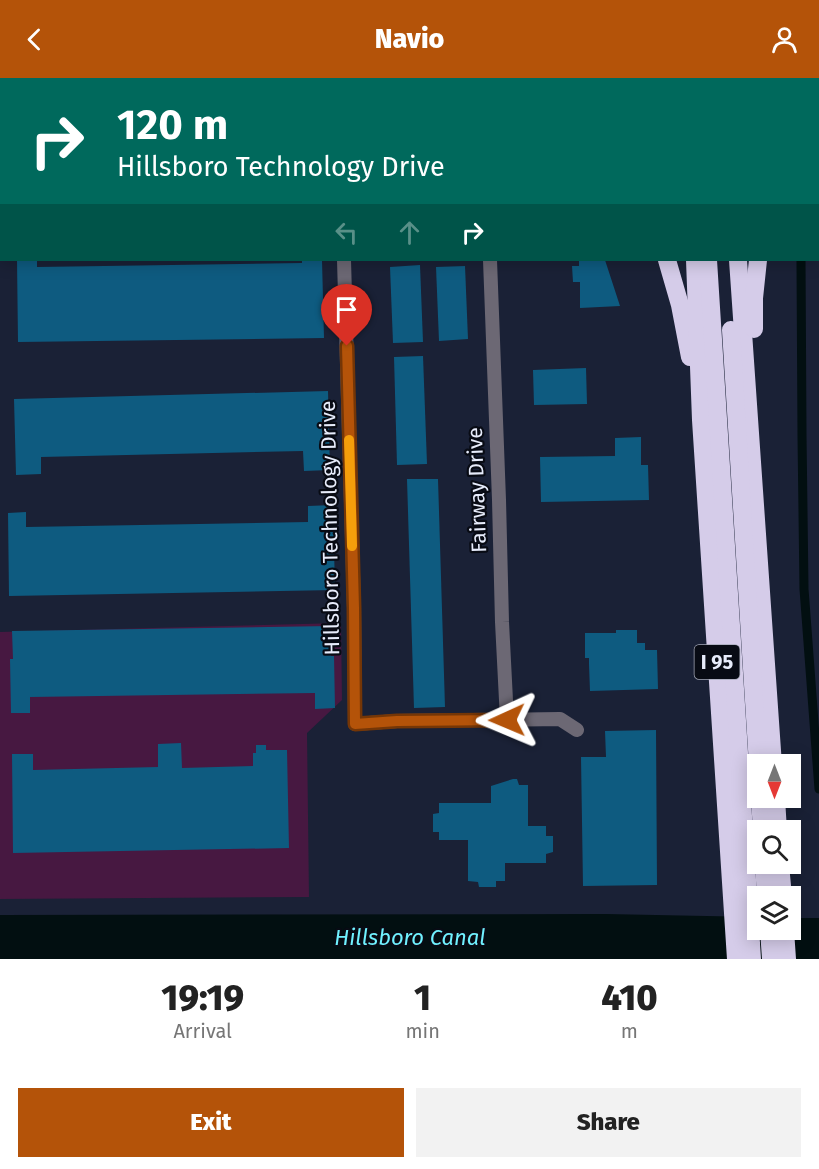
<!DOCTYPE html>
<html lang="en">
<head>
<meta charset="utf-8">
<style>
	body { margin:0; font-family:"Fira Sans",sans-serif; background:#f2f2f2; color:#222; height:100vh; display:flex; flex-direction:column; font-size:22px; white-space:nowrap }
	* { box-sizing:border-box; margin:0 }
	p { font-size:20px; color:#767676 }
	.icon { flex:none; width:33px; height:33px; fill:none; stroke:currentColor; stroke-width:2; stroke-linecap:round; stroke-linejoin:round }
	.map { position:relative; height:881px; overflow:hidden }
	.details { display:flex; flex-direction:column; background:#fff; flex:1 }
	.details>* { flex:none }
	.banner { position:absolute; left:0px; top:0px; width:819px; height:183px; box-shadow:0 3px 15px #0003; background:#00695c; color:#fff; overflow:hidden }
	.needle { width:39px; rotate:180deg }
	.tools { position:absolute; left:747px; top:676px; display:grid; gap:12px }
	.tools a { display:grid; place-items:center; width:54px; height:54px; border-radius:0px; background:#fff; box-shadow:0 3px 15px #0003; font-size:30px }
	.pin { position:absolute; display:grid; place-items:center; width:51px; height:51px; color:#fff; margin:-62px -26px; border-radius:50% 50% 50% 0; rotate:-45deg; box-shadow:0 0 6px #0007 }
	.pin .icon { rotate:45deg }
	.me { position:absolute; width:66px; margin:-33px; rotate:269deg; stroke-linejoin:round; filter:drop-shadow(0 0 4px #0008) }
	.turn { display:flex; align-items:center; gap:21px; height:126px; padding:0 18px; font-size:27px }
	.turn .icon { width:78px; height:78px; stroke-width:2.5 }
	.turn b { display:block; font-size:42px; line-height:51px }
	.lanes { display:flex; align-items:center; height:57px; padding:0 18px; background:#0003; justify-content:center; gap:30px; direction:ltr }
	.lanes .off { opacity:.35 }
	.eta { display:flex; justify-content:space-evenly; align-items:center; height:102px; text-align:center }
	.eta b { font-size:36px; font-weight:800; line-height:42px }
	.action { display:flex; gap:12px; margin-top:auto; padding:12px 18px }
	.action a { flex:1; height:69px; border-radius:0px; background:#b45309; color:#fff; font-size:24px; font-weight:800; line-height:69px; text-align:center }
	.action a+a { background:#f2f2f2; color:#222 }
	header { display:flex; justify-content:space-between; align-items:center; height:78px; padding:0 18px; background:#b45309; color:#fff; font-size:27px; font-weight:800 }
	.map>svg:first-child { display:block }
</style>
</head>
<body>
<header><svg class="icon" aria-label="back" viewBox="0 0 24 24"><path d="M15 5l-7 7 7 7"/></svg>Navio<svg class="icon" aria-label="person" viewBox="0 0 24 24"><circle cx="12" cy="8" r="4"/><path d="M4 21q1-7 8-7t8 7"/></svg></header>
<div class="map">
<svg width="819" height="881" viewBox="0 0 819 881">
	<rect width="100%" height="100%" fill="#1a2136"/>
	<polygon fill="#471841" points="341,545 342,622 307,655 309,819 0,821 0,554"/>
	<polygon fill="#020f11" points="605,836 757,839 758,852 790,852 791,840 819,840 819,881 0,881 0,837"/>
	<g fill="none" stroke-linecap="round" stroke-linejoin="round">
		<g stroke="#020f11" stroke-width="9">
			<polyline points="818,81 819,78"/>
			<polyline points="801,182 802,357 804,511 819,711"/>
		</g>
	</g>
	<g fill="#0e5b80">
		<polygon points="17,182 37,182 37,189 302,185 302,182 322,182 324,260 18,264"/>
		<polygon points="579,182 605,182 620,228 580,230 580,204 573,204 572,188 579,188"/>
		<polygon points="420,187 423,264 393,265 390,189"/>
		<polygon points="465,188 468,261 439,263 436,189"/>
		<polygon points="423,278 427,386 397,387 394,279"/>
		<polygon points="586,290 587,326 534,327 533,292"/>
		<polygon points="328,313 330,392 304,393 303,373 41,379 41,396 16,397 14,321"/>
		<polygon points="641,359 641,387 648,387 649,422 541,424 540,379 615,378 615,360"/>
		<polygon points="407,401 438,401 445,629 414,630"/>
		<polygon points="333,427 335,512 9,518 8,435 26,434 26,449 308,444 308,428"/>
		<polygon points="330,548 331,578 334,578 335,630 315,631 315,615 30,619 30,635 11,635 10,581 13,581 12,553"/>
		<polygon points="616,552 637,552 637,565 645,565 645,572 657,572 658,611 590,613 589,586 589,580 585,580 585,555 616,555"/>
		<polygon points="656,652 657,807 583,808 581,679 606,679 605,653"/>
		<polygon points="181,665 182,690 253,688 253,675 256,675 256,667 266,667 266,672 287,672 289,770 13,775 12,676 33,676 33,692 158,689 158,666"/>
		<polygon points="513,701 517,701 519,707 528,707 528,748 546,748 546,758 553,758 553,774 546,776 546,785 505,785 505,803 496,803 496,809 479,809 478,804 468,803 468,762 439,762 439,754 433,754 433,736 439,735 439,725 491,725 491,708"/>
	</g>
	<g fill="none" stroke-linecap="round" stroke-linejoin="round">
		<g stroke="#6c6874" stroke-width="14">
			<polyline points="169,0 169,2"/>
			<polyline points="470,0 471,2"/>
			<polyline points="344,182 354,530 355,646 397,643 560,641 577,652"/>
			<polyline points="490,182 499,422 502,544 507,642"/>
		</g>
		<g stroke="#d5cce9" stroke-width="18">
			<polyline points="564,0 565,2"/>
			<polyline points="697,0 697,2"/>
			<polyline points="725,0 725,2"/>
			<polyline points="807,2 807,0"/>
			<polyline points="667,182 680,227 690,279"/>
			<polyline points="695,182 701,342 736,881"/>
			<polyline points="708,182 752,881"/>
			<polyline points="738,182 773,687"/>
			<polyline points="754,251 754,220 758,182"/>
			<polyline points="731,252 758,687"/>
			<polyline points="760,720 762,753"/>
			<polyline points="776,720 778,753"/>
			<polyline points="764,786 766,819"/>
			<polyline points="780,786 783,819"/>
			<polyline points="769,852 771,881"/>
			<polyline points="785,852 787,881"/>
		</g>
	</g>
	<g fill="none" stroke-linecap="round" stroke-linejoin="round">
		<g stroke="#753606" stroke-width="15">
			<polyline id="route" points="347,268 354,530 355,646 397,643 507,642"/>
		</g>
		<use href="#route" stroke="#b45309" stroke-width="10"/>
		<polyline stroke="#f59e0b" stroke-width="10" points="349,362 352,468"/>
	</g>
	<g text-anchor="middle" stroke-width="4.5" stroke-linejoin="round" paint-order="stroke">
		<rect fill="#080b14" stroke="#a4a8b6" stroke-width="1.5" x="694.5" y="567" width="45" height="34" rx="4.5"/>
		<g font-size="20" font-weight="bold" fill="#e7ecfb">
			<text x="717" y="591">I 95</text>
		</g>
		<g font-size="21" fill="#e7ecfb" stroke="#080b14">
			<text transform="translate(477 412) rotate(-92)" y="7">Fairway Drive</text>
			<text transform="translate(330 450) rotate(-91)" y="7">Hillsboro Technology Drive</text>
		</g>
		<g font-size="22" font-style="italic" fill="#70f1ff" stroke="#080b14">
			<text x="410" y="867">Hillsboro Canal</text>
		</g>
	</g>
</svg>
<div class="tools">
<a><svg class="needle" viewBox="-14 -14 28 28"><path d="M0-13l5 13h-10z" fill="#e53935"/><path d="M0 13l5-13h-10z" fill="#767676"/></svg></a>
<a><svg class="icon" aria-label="search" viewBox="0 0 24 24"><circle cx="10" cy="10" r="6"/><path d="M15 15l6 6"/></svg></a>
<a><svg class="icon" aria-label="layers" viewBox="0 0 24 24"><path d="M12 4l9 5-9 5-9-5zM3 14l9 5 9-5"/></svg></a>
</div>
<div class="pin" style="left:347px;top:268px;background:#d93025"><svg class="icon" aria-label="arrive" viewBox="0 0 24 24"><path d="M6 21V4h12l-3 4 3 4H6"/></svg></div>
<svg class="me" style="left:507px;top:642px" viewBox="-20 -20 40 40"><path d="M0-17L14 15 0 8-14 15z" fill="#b45309" stroke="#fff" stroke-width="4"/></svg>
<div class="banner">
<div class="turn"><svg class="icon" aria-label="right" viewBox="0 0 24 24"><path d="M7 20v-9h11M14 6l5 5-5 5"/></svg><div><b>120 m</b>Hillsboro Technology Drive</div></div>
<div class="lanes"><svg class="icon off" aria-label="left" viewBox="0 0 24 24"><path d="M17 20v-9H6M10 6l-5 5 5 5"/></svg><svg class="icon off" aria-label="ahead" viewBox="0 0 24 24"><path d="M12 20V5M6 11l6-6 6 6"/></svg><svg class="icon" aria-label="right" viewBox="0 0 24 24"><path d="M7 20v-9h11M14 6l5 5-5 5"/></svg></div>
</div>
</div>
<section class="details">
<div class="eta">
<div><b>19:19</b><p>Arrival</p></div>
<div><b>1</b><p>min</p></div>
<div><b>410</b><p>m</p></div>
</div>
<div class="action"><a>Exit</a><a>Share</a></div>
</section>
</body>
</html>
